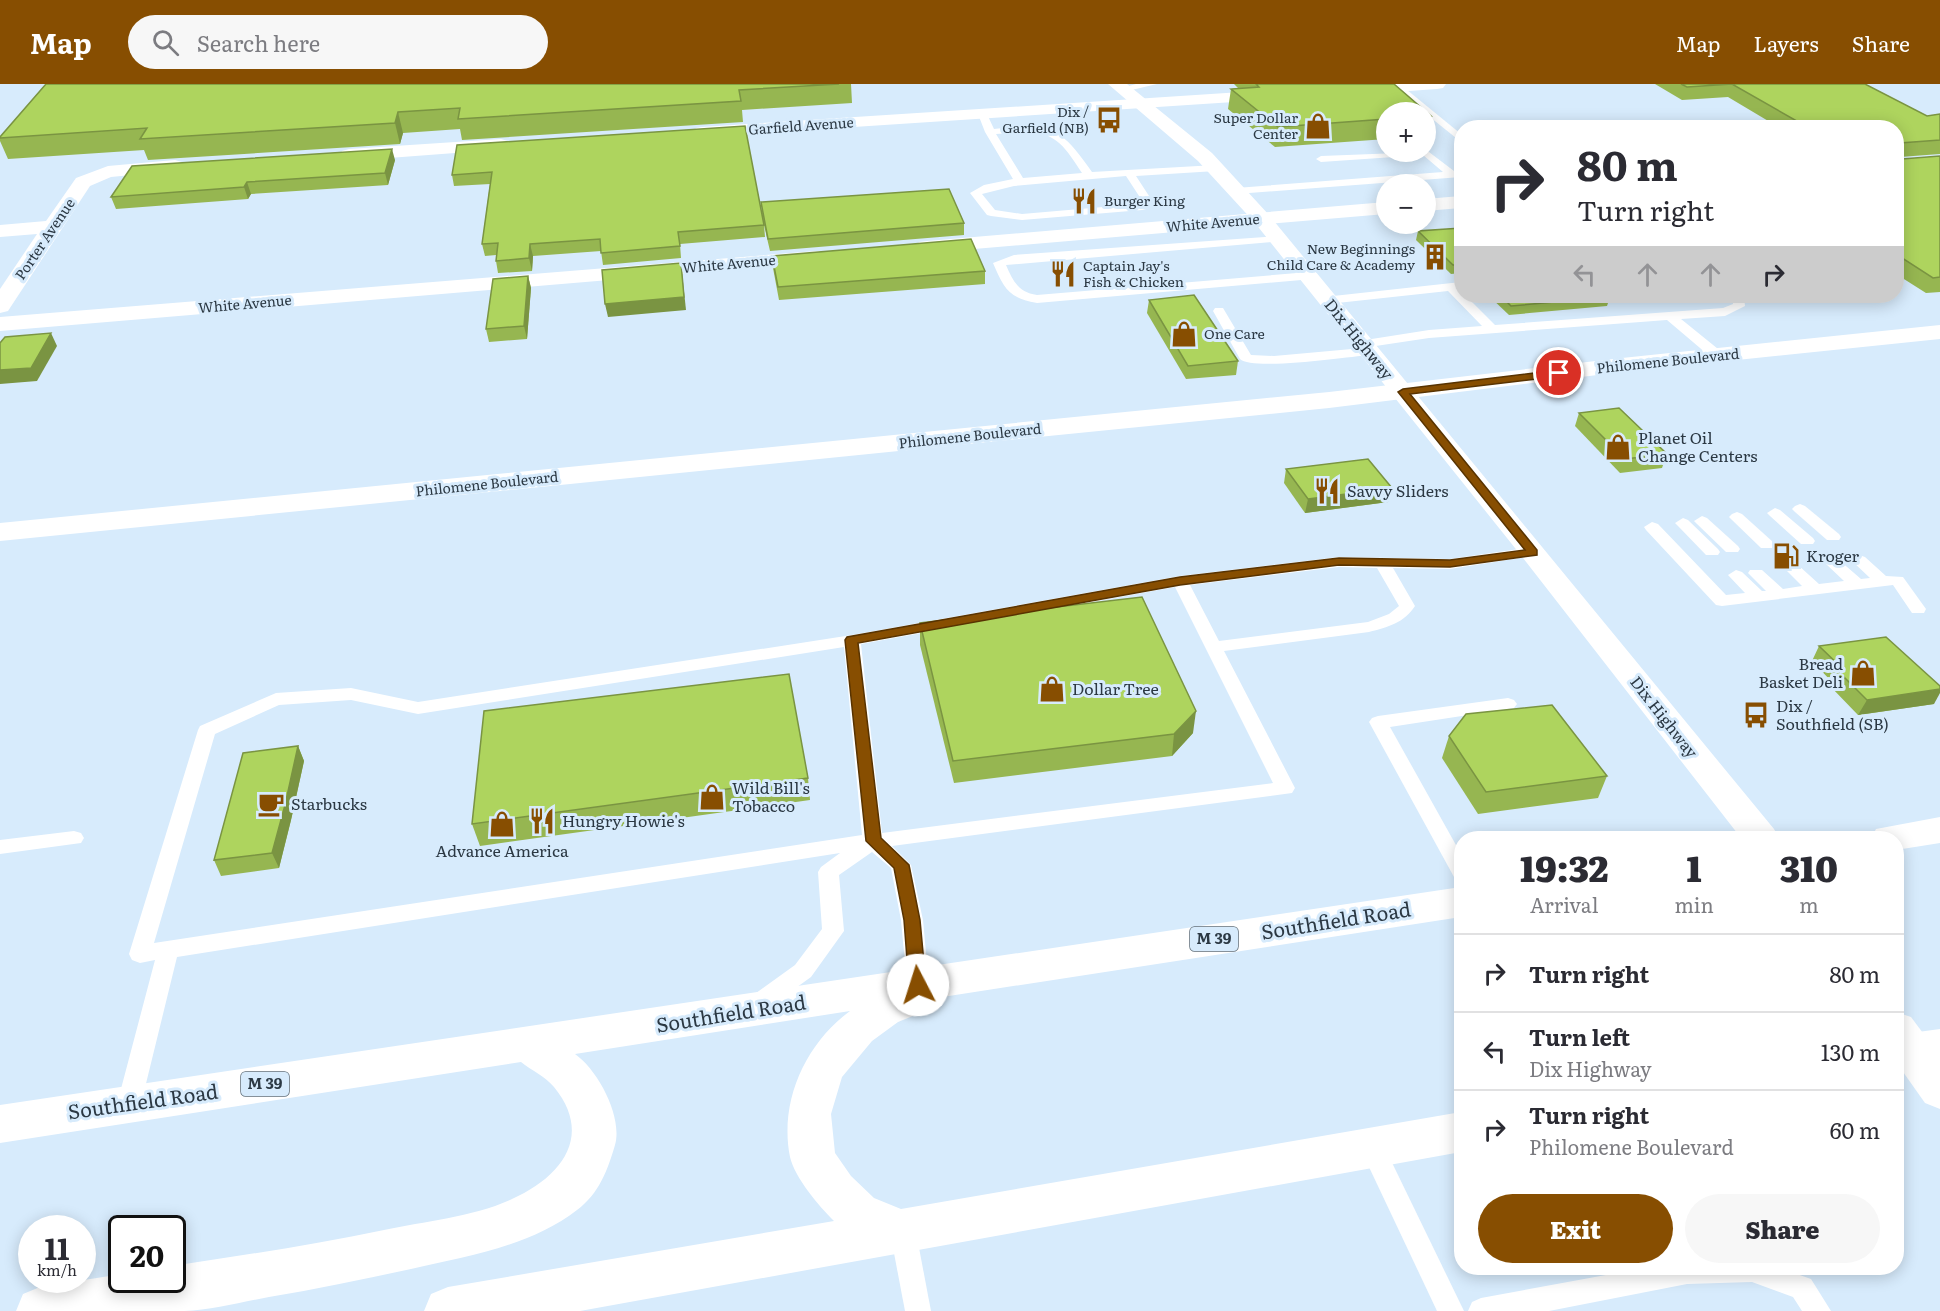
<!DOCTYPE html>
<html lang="en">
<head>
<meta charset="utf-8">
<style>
	body { margin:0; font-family:Literata,serif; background:#f7f7f7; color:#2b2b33; height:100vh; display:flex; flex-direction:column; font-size:22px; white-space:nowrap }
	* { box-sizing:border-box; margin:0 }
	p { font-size:20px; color:#7c7c81 }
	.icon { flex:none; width:33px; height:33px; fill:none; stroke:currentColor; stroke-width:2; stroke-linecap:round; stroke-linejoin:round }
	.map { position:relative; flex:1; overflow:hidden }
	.side { position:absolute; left:1454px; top:747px; width:450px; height:444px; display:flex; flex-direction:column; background:#fff; border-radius:24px; box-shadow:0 3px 15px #0003 }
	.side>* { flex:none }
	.guide { position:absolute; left:1454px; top:36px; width:450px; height:183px; border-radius:24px; box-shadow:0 3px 15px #0003; background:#fff; color:#2b2b33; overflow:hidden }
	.tools { position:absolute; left:1376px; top:18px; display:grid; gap:12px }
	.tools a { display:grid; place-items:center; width:60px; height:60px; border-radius:50%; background:#fff; box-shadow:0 3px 15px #0003; font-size:30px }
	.speed { position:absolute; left:18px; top:1131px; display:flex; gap:12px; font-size:30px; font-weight:700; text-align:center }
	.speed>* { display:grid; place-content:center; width:78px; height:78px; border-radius:50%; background:#fff; box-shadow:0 3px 15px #0003; line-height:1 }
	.speed small { font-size:15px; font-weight:400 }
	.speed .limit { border:3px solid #111; border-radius:9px; background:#fff; color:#111 }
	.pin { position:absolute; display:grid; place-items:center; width:51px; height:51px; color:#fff; margin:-26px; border:3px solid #fff; border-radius:50%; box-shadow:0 2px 6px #0007 }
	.me { position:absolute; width:66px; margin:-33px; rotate:355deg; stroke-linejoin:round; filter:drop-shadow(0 0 4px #0008) }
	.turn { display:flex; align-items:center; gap:21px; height:126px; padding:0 24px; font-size:27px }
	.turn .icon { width:78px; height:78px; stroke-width:2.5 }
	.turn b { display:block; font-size:42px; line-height:51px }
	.lanes { display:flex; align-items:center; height:57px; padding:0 24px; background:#0003; justify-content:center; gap:30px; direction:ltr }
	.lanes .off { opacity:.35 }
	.eta { display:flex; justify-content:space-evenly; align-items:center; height:102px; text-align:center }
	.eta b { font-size:36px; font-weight:800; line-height:42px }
	.primary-button { display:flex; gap:12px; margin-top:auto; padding:12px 24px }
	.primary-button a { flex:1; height:69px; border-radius:36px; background:#874e01; color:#fff; font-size:24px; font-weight:800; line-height:69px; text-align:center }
	.primary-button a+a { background:#f7f7f7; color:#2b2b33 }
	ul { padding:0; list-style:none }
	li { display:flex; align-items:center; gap:18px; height:78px; padding:0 24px; border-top:2px solid #e1e1e2 }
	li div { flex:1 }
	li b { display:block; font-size:22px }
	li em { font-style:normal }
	header { display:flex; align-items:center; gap:36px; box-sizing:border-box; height:84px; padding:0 30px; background:#874e01; color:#fff }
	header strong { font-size:28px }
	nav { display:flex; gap:33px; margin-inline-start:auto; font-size:21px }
	.search { width:420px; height:54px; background:#f7f7f7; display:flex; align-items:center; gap:15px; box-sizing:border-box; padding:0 21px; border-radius:33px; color:#7c7c81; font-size:22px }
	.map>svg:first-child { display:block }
</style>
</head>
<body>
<header>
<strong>Map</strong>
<div class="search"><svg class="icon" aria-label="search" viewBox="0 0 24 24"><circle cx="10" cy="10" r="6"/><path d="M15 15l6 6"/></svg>Search here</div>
<nav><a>Map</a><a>Layers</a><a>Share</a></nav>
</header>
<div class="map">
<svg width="1940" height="1227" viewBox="0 0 1940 1227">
	<rect width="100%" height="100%" fill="#d7ebfc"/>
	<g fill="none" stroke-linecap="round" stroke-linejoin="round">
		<g fill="#fff" fill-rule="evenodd">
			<polygon points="1136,0 1157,0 1123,8 1118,5"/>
			<polygon points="1395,1 1401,1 1461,50 1461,58 1395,5"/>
			<path d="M980 28H986L994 45C1050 39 1059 41 1092 88L1216 81 1221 84 1216 87 1136 92 1151 115 1146 125 1142 126 1022 136 991 132 987 131 970 109 984 101 1013 95 985 48 978 30ZM1027 48C1057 48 1066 65 1082 89L1023 94 996 50ZM1126 92 1141 115 1138 120 1022 130 995 126 982 110 1014 102Z"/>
			<polygon points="1425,65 1454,87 1461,87 1461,93 1236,110 1231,107 1236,104 1443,88 1423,71 1321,78 1316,75 1321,72 1425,68"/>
			<path d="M1279 152 1285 155 1283 157 1006 181C1013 197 1018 208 1037 211L1309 188 1315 192 1313 195 1037 219C1008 214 1004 204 993 179L1014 171Z"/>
			<path d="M1461 198V212H1466L1495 241 1723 224 1733 220 1732 212H1744L1745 222 1725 232 1681 235 1723 269 1725 272 1723 275H1713L1667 236 1429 254 1369 263 1376 267 1369 271C1348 273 1252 287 1240 275L1213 227 1215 224H1223L1251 271 1274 272 1363 264 1358 260 1359 257 1429 246 1482 242 1448 207 1328 220 1324 219 1322 216 1324 213Z"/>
			<polygon points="1800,420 1805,422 1839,450 1841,453 1839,456 1827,456 1795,428 1792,425 1795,422"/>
			<polygon points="1775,424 1780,426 1813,454 1815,457 1813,460 1801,460 1770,432 1767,429"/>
			<polygon points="1737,428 1742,430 1773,458 1775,461 1773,464 1761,464 1732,436 1729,433 1732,430"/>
			<polygon points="1702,432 1707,434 1738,462 1740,465 1738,468 1726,468 1697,440 1694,437"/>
			<polygon points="1683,434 1688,436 1718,465 1720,468 1718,471 1706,471 1678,442 1675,439"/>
			<polygon points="1652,438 1658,440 1726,511 1745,509 1728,491 1736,486 1742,488 1762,507 1766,507 1748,489 1750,486 1762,486 1783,505 1802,502 1784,484 1792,479 1798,481 1819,500 1844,497 1825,479 1833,474 1839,476 1861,495 1870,494 1851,476 1859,471 1865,473 1886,492 1903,493 1926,525 1924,529 1912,529 1893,501 1722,522 1716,521 1646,446 1644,443"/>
			<path d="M1533 463 1539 465 1541 468 1539 471 1450 485 1393 484 1415 522C1404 539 1388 543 1369 548L1224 567 1295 704 1292 709 892 762 911 781 923 836 929 901 926 907 918 910 910 907 907 901 901 836 891 784 872 768 839 791 844 847 811 893 768 924 760 927 752 924 749 918 752 912 795 881 822 845 818 788 821 783 840 769 177 873 141 1020 137 1027 129 1030 121 1027 117 1020 155 876 140 879 132 876 129 870 198 646 200 642 276 609 351 604 418 618 852 551 1180 492 1339 473 1450 475ZM1339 483 1377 484 1399 522 1389 530 1368 538 1219 557 1190 501ZM1175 503 1273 699 882 749 861 560ZM844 563 862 751 154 859 215 650 279 621 351 616 418 630Z"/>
			<polygon points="1508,614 1514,616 1517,620 1514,624 1390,643 1461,770 1461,796 1454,793 1369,638 1372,634 1378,632"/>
			<polygon points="74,747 81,749 84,754 81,759 0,770 0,756"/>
			<polygon points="1372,1053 1381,1056 1464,1227 1437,1227 1360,1064 1363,1056"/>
			<polygon points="903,1136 912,1140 916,1148 931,1227 905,1227 890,1148 894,1140"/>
			<polygon points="1644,1184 1780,1184 1811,1195 1831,1227 1802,1227 1793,1213 1752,1198 1687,1200 1549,1227 1468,1227 1472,1218 1481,1214"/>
		</g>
		<g fill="#fff" fill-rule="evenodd">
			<polygon points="1446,0 1443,4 1437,5 1352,11 1346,10 1343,6 1346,2 1364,0"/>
			<polygon points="1273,6 1279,7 1282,11 1279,15 702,53 696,52 693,48 696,44 702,43"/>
			<polygon points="501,55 508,57 510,61 508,65 349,77 342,75 340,71 342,67 349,65"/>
			<polygon points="175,76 182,78 185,82 182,86 111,93 90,102 8,227 0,229 0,205 37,150 0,153 0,141 46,137 76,94 108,82"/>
			<polygon points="1461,112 1461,124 1425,127 1425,115"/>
			<polygon points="1386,118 1386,130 927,169 919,168 916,163 919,158 927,157"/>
			<polygon points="816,167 824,168 827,173 824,178 0,247 0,233"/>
			<polygon points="1940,241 1940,255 1622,288 1329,324 0,457 0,439 1329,308 1622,274"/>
		</g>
		<polygon fill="#fff" fill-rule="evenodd" points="1896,928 1911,933 1940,972 1940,1025 1925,1019 1896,978"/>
		<polygon fill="#fff" fill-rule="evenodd" points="1108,0 1127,0 1212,69 1269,131 1774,745 1779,754 1741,754 1523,474 1255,139 1198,77"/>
		<g fill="#fff" fill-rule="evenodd">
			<polygon points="1940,733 1940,759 1896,766 1896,754 1871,754 1876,745"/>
			<path d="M1461 803V833L936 914 930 925 898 938 872 957 842 993 831 1030 835 1069 851 1092 874 1114 901 1125 1461 1028V1068L580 1227H424L431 1210 448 1203 834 1137C819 1122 795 1094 790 1073 779 1018 805 960 850 927L575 970C598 986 623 1033 615 1061 608 1085 599 1110 577 1126 531 1162 467 1172 411 1185 364 1195 317 1205 269 1213 241 1218 212 1226 184 1227 128 1227 71 1227 16 1227L23 1210 40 1203 122 1190V1196H172V1182C243 1171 314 1161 384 1146 425 1137 473 1133 512 1115 561 1093 594 1052 554 1003 546 993 531 986 521 978L0 1059V1021Z"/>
			<polygon points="1940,945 1940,981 1896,987 1896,951"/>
		</g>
	</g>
	<g fill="#96b651">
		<polygon points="46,0 851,0 852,19 742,26 743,38 462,56 460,45 403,49 400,60 148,76 144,66 8,75 0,57 0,53"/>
		<polygon points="1234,0 1394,0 1431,32 1427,52 1425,53 1425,28 1386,28 1386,55 1275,63 1228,25 1231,5 1238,4"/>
		<polygon points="1655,0 1865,0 1927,32 1940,30 1940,70 1900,73 1902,75 1940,72 1940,208 1926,209 1896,190 1896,44 1780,44 1728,13 1682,16"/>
		<polygon points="457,61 762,129 761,118 964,139 964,151 770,167 764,141 765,153 680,160 681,174 603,181 601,167 533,172 532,187 498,189 496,177 496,171 485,172 482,160 490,100 454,102 452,91"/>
		<polygon points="395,76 388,101 251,110 248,115 116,125 111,113"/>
		<polygon points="1461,144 1461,189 1451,190 1416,156 1418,147"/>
		<polygon points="772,172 985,187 985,200 779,216 773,184"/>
		<polygon points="528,192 531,204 527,255 489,258 486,245"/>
		<polygon points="1489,212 1608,212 1610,213 1607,222 1509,231"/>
		<polygon points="1149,216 1238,277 1236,291 1186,295 1147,229"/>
		<polygon points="1579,329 1667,370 1662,384 1620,389 1575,342"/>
		<polygon points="1286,385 1388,418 1305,429 1284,399"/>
		<polygon points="920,539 1193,649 1172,672 954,699 920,561"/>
		<polygon points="1819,562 1934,620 1858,631 1830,602 1832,598 1812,577"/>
		<polygon points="1449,652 1607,692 1598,714 1478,730 1442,674"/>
		<polygon points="298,662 304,677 291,736 279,784 221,792 214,776"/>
		<polygon points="808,694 810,716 480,762 472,740"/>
	</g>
	<g fill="#7a9442">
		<polygon points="398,28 403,49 400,60 395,39"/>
		<polygon points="392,65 395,76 388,101 385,89"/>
		<polygon points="247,98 251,110 248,115 244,103"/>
		<polygon points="530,160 533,172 532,187 529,174"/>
		<polygon points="681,179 686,226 608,233 605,220"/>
		<polygon points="528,192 531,204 527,255 524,242"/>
		<polygon points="51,249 57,262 37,297 0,300 0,286"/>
		<polygon points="1392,404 1388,418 1305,429 1308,415"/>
		<polygon points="1940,605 1940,609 1934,620 1858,631 1867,616"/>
		<polygon points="1196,627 1193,649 1172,672 1174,650"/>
		<polygon points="298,662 304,677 291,736 279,784 272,769"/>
	</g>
	<g fill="#aed45e" stroke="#7a9442" stroke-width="1.5">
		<polygon points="46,0 839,0 739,6 741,17 458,35 460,24 398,28 395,39 140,55 147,44 0,54 0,53"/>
		<polygon points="1256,0 1394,0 1431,32 1425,32 1425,28 1386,28 1386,35 1278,43 1231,5 1259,3"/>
		<polygon points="1681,0 1865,0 1927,32 1940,30 1940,56 1900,59 1900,73 1902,75 1940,72 1940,193 1933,194 1896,170 1896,44 1809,44 1732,0 1687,3"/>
		<polygon points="745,42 764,141 678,148 680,162 601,169 600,155 530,160 529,174 496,177 498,159 482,160 492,88 452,91 457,61"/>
		<polygon points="392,65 385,89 247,98 244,103 111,113 132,82"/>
		<polygon points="949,105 964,139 768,155 761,118"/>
		<polygon points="1461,144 1461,181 1453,181 1418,147"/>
		<polygon points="971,155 985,187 778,203 772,172"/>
		<polygon points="681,179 684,213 605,220 602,186"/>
		<polygon points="528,192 524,242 486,245 493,195"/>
		<polygon points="1194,211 1238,277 1188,282 1149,216"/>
		<polygon points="1501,212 1608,212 1610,213 1511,222"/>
		<polygon points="51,249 31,284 0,286 0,259 5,253"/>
		<polygon points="1619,324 1667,370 1625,375 1579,329"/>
		<polygon points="1368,375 1392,404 1308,415 1286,385"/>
		<polygon points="1142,513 1196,627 1174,650 953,677 920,539"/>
		<polygon points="1886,553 1940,602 1940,605 1867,616 1838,587 1844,586 1819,562"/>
		<polygon points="789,590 808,694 472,740 484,627"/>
		<polygon points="1552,621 1607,692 1486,708 1449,652 1466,630"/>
		<polygon points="298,662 285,721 272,769 214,776 243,669"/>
	</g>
	<polygon fill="#874e01" stroke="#583301" stroke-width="1.5" points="1559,286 1564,289 1563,292 1410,310 1537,466 1537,471 1450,483 1339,481 1180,501 858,559 881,754 909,781 920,836 926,901 924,906 918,908 912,906 909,901 904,836 894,784 866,757 845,556 847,553 1180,493 1339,474 1450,476 1525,466 1398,308 1403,305"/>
	<defs>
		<g id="bus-bare" transform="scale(2.07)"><path d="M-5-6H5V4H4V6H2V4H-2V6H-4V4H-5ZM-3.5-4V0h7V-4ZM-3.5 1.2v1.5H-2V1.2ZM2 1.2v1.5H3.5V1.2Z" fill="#874e01" stroke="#d7ebfc" stroke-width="2.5" paint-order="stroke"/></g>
		<g id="shop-bare" transform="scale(2.07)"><path d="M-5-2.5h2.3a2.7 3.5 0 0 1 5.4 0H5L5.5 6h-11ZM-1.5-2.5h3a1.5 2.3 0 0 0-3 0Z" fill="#874e01" stroke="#d7ebfc" stroke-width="2.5" paint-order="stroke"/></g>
		<g id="restaurant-bare" transform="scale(2.07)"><path d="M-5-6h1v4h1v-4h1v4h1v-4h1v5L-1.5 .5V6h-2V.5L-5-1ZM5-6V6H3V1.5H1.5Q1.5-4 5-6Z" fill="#874e01" stroke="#d7ebfc" stroke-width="2.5" paint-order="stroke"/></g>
		<g id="building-bare" transform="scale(2.07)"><path d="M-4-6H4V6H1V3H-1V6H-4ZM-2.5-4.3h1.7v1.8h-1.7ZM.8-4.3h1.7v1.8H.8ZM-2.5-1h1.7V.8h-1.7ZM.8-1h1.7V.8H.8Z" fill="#874e01" stroke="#d7ebfc" stroke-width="2.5" paint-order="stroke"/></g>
		<g id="fuel-bare" transform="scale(2.07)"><path d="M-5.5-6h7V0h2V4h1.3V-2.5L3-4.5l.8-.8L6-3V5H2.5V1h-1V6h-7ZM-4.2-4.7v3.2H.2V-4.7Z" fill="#874e01" stroke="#d7ebfc" stroke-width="2.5" paint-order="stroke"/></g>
		<g id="cafe-bare" transform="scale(2.07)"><path d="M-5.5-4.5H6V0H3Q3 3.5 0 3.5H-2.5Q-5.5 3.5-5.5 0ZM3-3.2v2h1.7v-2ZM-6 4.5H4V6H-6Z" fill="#874e01" stroke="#d7ebfc" stroke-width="2.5" paint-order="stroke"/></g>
	</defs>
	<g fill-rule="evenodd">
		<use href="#bus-bare" x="1109" y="36"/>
		<use href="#shop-bare" x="1318" y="42"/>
		<use href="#restaurant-bare" x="1084" y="117"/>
		<use href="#building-bare" x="1435" y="173"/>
		<use href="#restaurant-bare" x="1063" y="190"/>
		<use href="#shop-bare" x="1184" y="250"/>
		<use href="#shop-bare" x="1618" y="363"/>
		<use href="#restaurant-bare" x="1327" y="407"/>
		<use href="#fuel-bare" x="1786" y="472"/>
		<use href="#shop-bare" x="1863" y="589"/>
		<use href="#shop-bare" x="1052" y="605"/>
		<use href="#bus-bare" x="1756" y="631"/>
		<use href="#shop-bare" x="712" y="713"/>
		<use href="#cafe-bare" x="271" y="720"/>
		<use href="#restaurant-bare" x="542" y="737"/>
		<use href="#shop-bare" x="502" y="740"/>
	</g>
	<g text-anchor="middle" stroke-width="6" stroke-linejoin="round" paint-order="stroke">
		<g font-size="14" fill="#2b3843" stroke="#d7ebfc" text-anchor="end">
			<text x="1089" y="33">Dix /<tspan x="1089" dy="16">Garfield (NB)</tspan></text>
			<text x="1298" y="39">Super Dollar<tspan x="1298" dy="16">Center</tspan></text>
			<text x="1104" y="122" text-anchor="start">Burger King</text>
			<text x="1415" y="170">New Beginnings<tspan x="1415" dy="16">Child Care &amp; Academy</tspan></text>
			<text x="1083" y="187" text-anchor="start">Captain Jay's<tspan x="1083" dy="16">Fish &amp; Chicken</tspan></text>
			<text x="1204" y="255" text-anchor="start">One Care</text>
		</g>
		<g font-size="14" fill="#2b3843" stroke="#d7ebfc">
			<text transform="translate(801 42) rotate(-4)" y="5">Garfield Avenue</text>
			<text transform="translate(1213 139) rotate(-5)" y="5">White Avenue</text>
			<text transform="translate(45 155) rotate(-56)" y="5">Porter Avenue</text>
			<text transform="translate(729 180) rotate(-5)" y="5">White Avenue</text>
			<text transform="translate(245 220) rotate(-5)" y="5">White Avenue</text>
			<text transform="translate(1668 277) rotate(-6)" y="5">Philomene Boulevard</text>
			<text transform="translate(970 352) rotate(-6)" y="5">Philomene Boulevard</text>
			<text transform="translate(487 400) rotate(-6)" y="5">Philomene Boulevard</text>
		</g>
		<g fill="#d7ebfc" stroke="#5f6e7a" stroke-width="1.5">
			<rect x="1190" y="843" width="48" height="24" rx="4.5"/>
			<rect x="241" y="988" width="48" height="24" rx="4.5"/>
		</g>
		<g font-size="15" font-weight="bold" fill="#2b3843">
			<text x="1214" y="860">M 39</text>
			<text x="265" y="1005">M 39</text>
		</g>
		<g font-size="16" fill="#2b3843" stroke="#d7ebfc">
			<text transform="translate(1359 255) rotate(51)" y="6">Dix Highway</text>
			<text transform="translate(1664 633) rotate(52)" y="6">Dix Highway</text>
		</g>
		<g font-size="16" fill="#2b3843" stroke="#d7ebfc" text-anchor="start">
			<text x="1638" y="360">Planet Oil<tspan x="1638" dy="18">Change Centers</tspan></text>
			<text x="1347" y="413">Savvy Sliders</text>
			<text x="1806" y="478">Kroger</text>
			<text x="1843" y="586" text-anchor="end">Bread<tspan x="1843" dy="18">Basket Deli</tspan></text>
			<text x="1072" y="611">Dollar Tree</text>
			<text x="1776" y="628">Dix /<tspan x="1776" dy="18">Southfield (SB)</tspan></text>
			<text x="732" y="710">Wild Bill's<tspan x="732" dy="18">Tobacco</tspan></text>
			<text x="291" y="726">Starbucks</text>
			<text x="562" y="743">Hungry Howie's</text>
			<text x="502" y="773" text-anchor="middle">Advance America</text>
		</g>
		<g font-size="20" fill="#2b3843" stroke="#d7ebfc">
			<text transform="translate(1336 837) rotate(-9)" y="7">Southfield Road</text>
			<text transform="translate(731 930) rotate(-9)" y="7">Southfield Road</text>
			<text transform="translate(143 1018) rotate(-8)" y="7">Southfield Road</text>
		</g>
	</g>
</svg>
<div class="tools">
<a>+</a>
<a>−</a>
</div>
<div class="speed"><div>11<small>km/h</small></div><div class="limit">20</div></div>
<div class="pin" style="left:1559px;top:289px;background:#d93025"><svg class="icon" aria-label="arrive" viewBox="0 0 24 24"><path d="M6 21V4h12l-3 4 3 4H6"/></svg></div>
<svg class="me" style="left:918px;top:901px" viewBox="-20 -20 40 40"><circle r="19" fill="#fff"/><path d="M0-13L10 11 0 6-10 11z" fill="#874e01"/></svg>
<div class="guide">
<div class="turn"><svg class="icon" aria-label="right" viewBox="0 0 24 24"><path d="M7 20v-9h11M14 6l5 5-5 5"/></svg><div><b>80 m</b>Turn right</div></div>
<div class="lanes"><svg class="icon off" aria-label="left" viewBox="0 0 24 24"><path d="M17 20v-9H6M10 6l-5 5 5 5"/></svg><svg class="icon off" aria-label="ahead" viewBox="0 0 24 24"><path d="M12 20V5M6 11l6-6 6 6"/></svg><svg class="icon off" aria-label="ahead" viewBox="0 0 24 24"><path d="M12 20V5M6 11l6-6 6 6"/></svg><svg class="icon" aria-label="right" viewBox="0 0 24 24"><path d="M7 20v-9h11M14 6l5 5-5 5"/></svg></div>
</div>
<section class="side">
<div class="eta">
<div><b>19:32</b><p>Arrival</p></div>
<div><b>1</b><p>min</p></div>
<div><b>310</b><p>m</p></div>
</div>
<ul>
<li><svg class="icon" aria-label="right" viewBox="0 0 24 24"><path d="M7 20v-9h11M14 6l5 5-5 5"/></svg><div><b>Turn right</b></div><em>80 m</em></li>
<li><svg class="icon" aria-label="left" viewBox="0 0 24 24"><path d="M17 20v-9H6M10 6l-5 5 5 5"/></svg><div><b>Turn left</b><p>Dix Highway</p></div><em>130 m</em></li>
<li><svg class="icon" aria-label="right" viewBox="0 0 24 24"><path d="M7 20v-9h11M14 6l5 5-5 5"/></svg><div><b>Turn right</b><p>Philomene Boulevard</p></div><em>60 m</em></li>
</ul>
<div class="primary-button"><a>Exit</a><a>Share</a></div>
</section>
</div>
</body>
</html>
